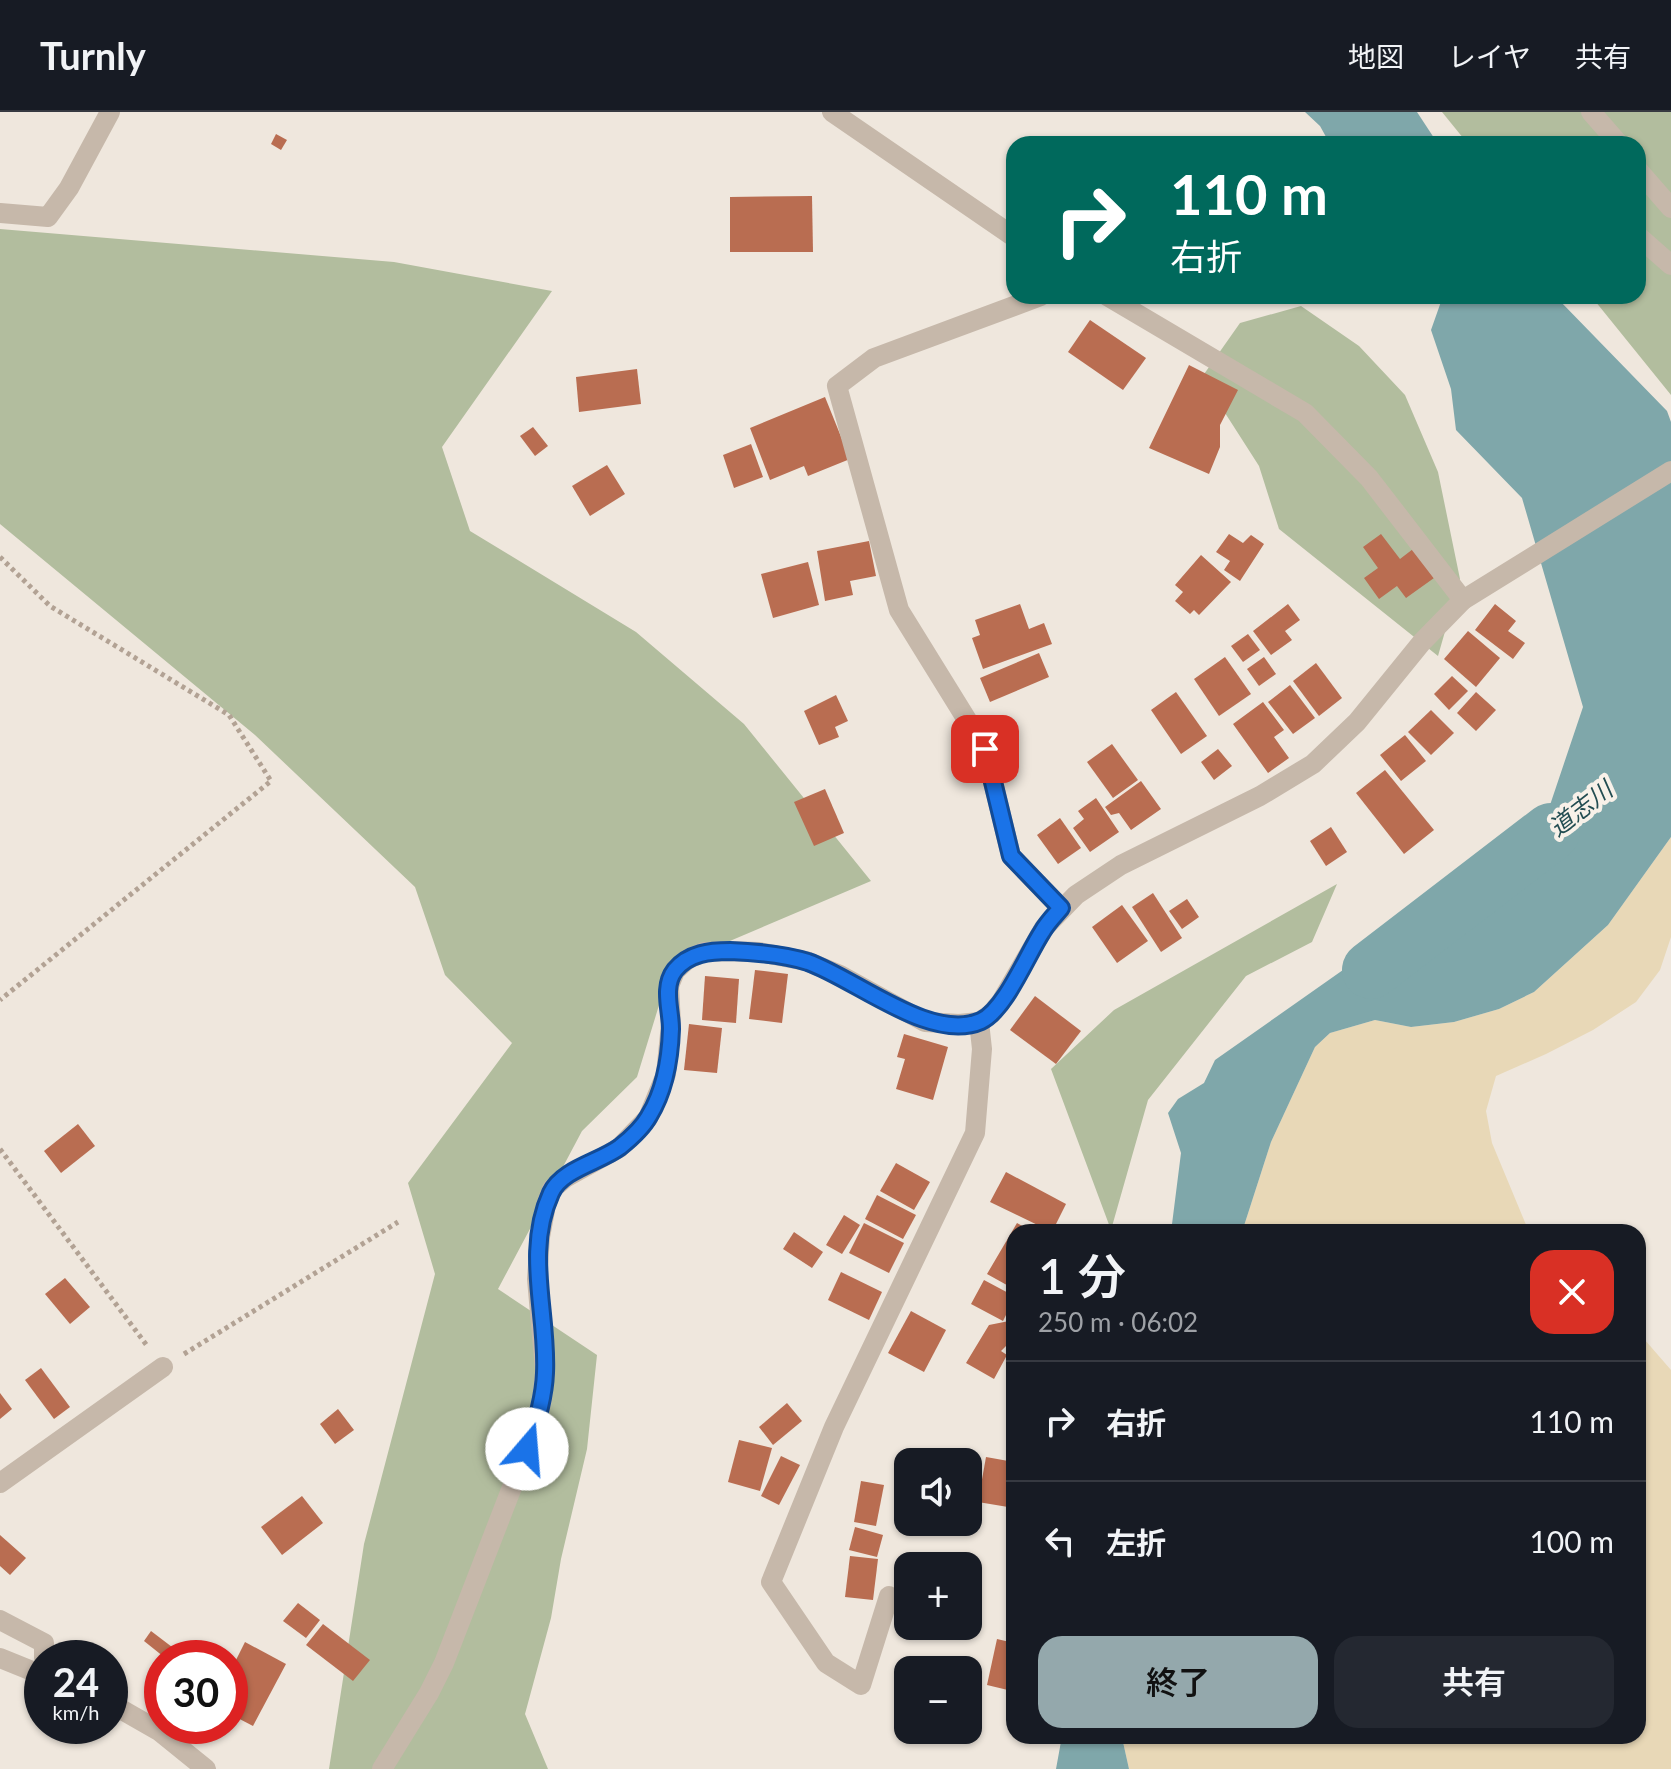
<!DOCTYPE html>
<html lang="ja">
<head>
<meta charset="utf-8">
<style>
	body { margin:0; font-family:Lato,"Noto Sans JP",sans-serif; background:#242831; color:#f1f3f6; height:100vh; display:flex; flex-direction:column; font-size:30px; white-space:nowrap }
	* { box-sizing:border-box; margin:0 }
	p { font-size:26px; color:#9ea1a6 }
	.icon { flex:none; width:44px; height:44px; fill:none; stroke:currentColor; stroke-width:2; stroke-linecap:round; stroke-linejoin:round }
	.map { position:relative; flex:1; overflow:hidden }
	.panel { position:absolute; left:1006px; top:1112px; width:640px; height:520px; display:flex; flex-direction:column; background:#171b24; border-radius:24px; box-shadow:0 2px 6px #0004 }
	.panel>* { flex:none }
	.top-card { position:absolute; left:1006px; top:24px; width:640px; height:168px; border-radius:24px; box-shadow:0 2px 6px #0004; background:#00695c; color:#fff; overflow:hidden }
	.controls { position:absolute; left:894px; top:1336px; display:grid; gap:16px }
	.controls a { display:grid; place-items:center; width:88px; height:88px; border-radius:16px; background:#171b24; box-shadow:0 2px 6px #0004; font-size:40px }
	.speed { position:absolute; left:24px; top:1528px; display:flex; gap:16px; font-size:40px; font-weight:700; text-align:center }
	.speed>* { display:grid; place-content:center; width:104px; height:104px; border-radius:50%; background:#171b24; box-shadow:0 2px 6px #0004; line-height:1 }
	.speed small { font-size:20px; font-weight:400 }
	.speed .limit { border:12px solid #d22; background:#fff; color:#111 }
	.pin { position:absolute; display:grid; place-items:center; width:68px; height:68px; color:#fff; margin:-34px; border-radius:16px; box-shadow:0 4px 12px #0006 }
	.me { position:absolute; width:88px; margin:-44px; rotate:18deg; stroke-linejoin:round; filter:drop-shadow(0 0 6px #0008) }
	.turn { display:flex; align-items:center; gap:28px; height:168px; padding:0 32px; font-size:36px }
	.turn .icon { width:104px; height:104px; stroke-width:2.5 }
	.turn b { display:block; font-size:56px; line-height:68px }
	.round { display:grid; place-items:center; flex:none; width:84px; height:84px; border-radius:24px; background:#242831 }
	.overview { display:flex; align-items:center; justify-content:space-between; height:136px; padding:0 32px }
	h1 { font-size:48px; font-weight:600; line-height:60px }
	.button { display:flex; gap:16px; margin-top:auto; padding:16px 32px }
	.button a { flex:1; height:92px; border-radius:24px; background:#94a8ac; color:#111; font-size:32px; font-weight:600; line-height:92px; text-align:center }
	.button a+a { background:#242831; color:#f1f3f6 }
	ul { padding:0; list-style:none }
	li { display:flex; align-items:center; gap:24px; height:120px; padding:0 32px; border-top:2px solid #363941 }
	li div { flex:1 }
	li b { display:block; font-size:30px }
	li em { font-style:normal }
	header { display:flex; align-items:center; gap:48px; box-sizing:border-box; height:112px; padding:0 40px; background:#171b24; border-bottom:2px solid #363941 }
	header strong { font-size:38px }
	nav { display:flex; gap:44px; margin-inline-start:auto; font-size:28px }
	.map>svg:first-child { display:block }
</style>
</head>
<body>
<header>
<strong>Turnly</strong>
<nav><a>地図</a><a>レイヤ</a><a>共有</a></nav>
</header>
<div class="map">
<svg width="1671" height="1657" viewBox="0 0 1671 1657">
	<rect width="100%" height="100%" fill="#efe7dd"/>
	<g fill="#b2bd9e">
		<polygon points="1442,0 1671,0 1671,283 1591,184 1638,184 1638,32 1468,32"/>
		<polygon points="0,117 394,150 552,179 442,335 470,419 636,520 744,612 871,769 671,854 637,965 582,1019 498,1177 597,1243 587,1337 561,1447 551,1506 525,1602 548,1657 329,1657 364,1432 435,1162 408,1071 512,931 445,863 415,775 255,623 0,412"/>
		<polygon points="1301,194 1359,234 1405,283 1438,360 1460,467 1438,544 1279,417 1259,354 1202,265 1240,211"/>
		<polygon points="1337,772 1312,830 1246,864 1148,988 1111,1118 1051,957 1114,898"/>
	</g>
	<g fill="#e8d8b7">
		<polygon points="1671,725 1671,825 1660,858 1636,890 1593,918 1546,942 1496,964 1486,999 1492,1031 1529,1120 1242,1120 1271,1030 1315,935 1330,921 1375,908 1411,915 1454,910 1499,897 1534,880 1608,813"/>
		<polygon points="1638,1220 1671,1258 1671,1657 1129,1657 1123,1630 1125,1624 1638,1624"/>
	</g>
	<g fill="#7fa7aa">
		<polygon points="1305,0 1417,0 1438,32 1330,32 1320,14"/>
		<polygon points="1443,184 1552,184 1559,188 1667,299 1671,310 1671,725 1608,813 1534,880 1499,897 1454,910 1411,915 1375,908 1330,921 1315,935 1271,1030 1242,1120 1171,1120 1181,1041 1168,1001 1178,987 1204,971 1215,948 1397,820 1458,804 1549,696 1583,595 1522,386 1456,318 1451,277 1431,218"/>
		<polygon points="1062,1624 1125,1624 1123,1630 1129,1657 1056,1657"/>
	</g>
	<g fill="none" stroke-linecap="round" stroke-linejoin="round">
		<polyline stroke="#7fa7aa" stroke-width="58" points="1371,858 1551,720"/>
	</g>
	<g fill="#b96d51">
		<polygon points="276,22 287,28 281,38 271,32"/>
		<polygon points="812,84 813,140 730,140 730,85"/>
		<polygon points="1090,208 1146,246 1123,278 1068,240"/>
		<polygon points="1189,253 1238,278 1220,313 1220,335 1209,362 1149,336"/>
		<polygon points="637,257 641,292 579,300 576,265"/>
		<polygon points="825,285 850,347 808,364 804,354 770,368 750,316"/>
		<polygon points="533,315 548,334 535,344 520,324"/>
		<polygon points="751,332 763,365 734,376 723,343"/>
		<polygon points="607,353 625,382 590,404 572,374"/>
		<polygon points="1229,422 1243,431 1251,423 1264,432 1240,469 1224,458 1230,449 1216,440"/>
		<polygon points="1381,422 1400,447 1413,437 1434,466 1406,486 1397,474 1379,487 1364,466 1378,456 1363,435"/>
		<polygon points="869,429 876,464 850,469 853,483 825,489 817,439"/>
		<polygon points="1201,443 1231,470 1199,503 1194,498 1190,502 1175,489 1183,480 1175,473"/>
		<polygon points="808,450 819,493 773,506 761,462"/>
		<polygon points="1020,492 1029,517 1044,511 1052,532 983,557 972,526 980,523 975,508"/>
		<polygon points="1288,492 1300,508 1285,519 1292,528 1271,543 1253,519"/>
		<polygon points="1495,492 1516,509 1508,519 1525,531 1513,547 1475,518"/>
		<polygon points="1468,519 1500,546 1476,575 1444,547"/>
		<polygon points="1248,522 1260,538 1243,550 1231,534"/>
		<polygon points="1039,541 1049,565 990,590 980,566"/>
		<polygon points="1225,545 1251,582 1219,604 1194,567"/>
		<polygon points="1264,545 1276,562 1259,574 1247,557"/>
		<polygon points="1316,551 1342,586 1319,604 1293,569"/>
		<polygon points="1452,564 1468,579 1449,598 1434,582"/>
		<polygon points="1290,573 1315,606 1293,622 1268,590"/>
		<polygon points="1176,580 1207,624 1181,642 1151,598"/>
		<polygon points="1476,580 1496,598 1476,619 1457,601"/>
		<polygon points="836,583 848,609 835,615 839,625 819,633 804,599"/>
		<polygon points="1263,590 1284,618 1274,625 1289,646 1268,661 1233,612"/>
		<polygon points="1431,598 1454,621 1431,643 1408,620"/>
		<polygon points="1405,623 1426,649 1401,669 1380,643"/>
		<polygon points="1112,632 1138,668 1113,686 1087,650"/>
		<polygon points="1218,637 1232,654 1214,668 1201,650"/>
		<polygon points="1385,658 1434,718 1404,742 1356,681"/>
		<polygon points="1141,669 1161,697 1131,718 1119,701 1111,703 1105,695"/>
		<polygon points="825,677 844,721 814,734 794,690"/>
		<polygon points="1096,686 1119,720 1090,740 1073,716 1084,707 1078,699"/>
		<polygon points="1060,706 1081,736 1058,752 1037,723"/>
		<polygon points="1331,715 1347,740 1326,754 1310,729"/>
		<polygon points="1153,781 1182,826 1161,840 1132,795"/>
		<polygon points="1187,787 1199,805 1182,817 1169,799"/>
		<polygon points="1122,793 1148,829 1117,851 1092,815"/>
		<polygon points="755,858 788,862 782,911 749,907"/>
		<polygon points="705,864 739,867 736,911 702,908"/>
		<polygon points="1035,884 1081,919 1056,952 1010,918"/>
		<polygon points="689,912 722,916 717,961 684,958"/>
		<polygon points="904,922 948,935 933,988 896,977 905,947 897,945"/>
		<polygon points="78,1012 95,1034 61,1061 44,1039"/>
		<polygon points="896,1051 930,1070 914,1098 880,1079"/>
		<polygon points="1006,1060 1066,1092 1052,1120 990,1090"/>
		<polygon points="877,1083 916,1103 903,1127 865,1107"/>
		<polygon points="844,1103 860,1113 842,1142 826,1133"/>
		<polygon points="864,1111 904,1131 889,1161 849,1141"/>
		<polygon points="1017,1111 1033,1120 1014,1120 1014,1177 987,1162"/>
		<polygon points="794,1120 823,1140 812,1156 783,1137"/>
		<polygon points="841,1160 882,1180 869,1208 828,1188"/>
		<polygon points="65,1166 90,1195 70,1212 45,1182"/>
		<polygon points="984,1168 1014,1184 1014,1192 1012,1191 1003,1209 971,1192"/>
		<polygon points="911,1199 946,1218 924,1260 888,1241"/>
		<polygon points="1014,1208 1014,1251 1006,1234 1001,1239 1007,1243 994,1267 966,1251 989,1213"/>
		<polygon points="41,1256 70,1295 54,1307 25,1268"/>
		<polygon points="0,1281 12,1297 0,1307"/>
		<polygon points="787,1291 802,1309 773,1333 759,1315"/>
		<polygon points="338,1297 354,1318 335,1332 320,1312"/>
		<polygon points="739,1328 772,1336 760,1379 728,1370"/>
		<polygon points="781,1344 800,1353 779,1393 761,1384"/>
		<polygon points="986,1345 1014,1350 1014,1396 978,1390"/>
		<polygon points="861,1369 884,1373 876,1414 854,1410"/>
		<polygon points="302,1384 323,1411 282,1443 261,1415"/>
		<polygon points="855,1415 883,1423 877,1445 849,1438"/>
		<polygon points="0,1423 26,1446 10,1463 0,1454"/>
		<polygon points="850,1444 878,1447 873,1488 845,1485"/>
		<polygon points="298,1491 320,1508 306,1526 283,1509"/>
		<polygon points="323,1512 370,1548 353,1569 306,1533"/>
		<polygon points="151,1519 172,1535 164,1545 144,1529"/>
		<polygon points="997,1527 1014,1531 1012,1579 987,1573"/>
		<polygon points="245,1530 286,1552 253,1614 230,1602 230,1560"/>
	</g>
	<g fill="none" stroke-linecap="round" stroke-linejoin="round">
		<g stroke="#b2a294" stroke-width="5" stroke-dasharray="4 4" stroke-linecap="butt">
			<polyline points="0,445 50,494 229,603 271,669 0,888"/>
			<polyline points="0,1037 148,1235"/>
			<polyline points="184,1242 398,1110"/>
		</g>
		<g stroke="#c6b8aa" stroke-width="20">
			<polyline points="832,0 1014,125"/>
			<polyline points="1591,0 1619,32"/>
			<polyline points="1638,58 1671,96"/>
			<polyline points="0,101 48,105 69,76 110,0"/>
			<polyline points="1638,124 1671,153"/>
			<polyline points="1041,184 874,246 837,274 899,498 985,637 1011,744 1061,796"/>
			<polyline points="1107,184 1305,301 1369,366 1463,488"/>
			<polyline points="0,1371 163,1255"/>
			<polyline points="889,1484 861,1573 826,1551 771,1470 834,1315 975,1021 982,937 979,910"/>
			<polyline points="0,1508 44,1531 44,1546"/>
			<polyline points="0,1546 42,1563"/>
			<polyline points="110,1591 159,1619 206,1657"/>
			<polyline points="382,1657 429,1581 444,1551 533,1321 542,1288 545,1259 537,1167 540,1125 546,1093 552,1077 565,1066 619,1036 648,1006 666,962 671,912 669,874 675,859 688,847 704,840 727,839 759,840 806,849 840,863 925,910 959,912 979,910 991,902 1001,890 1044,816 1076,783 1121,753 1260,684 1313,652 1357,610 1422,530 1463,488 1671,359"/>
		</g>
	</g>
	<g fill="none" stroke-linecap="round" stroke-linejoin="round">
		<g stroke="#114b97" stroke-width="20">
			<path id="route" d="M527 1337C536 1313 544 1288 545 1261 548 1201 524 1140 551 1081 562 1057 600 1050 620 1035 630 1027 643 1015 649 1004 665 978 670 947 671 917 671 898 662 875 675 858 689 841 710 839 730 839 756 840 783 842 808 850 856 867 931 931 981 909 1005 898 1027 843 1042 820 1047 811 1054 804 1061 796L1011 744 985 637"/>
		</g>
		<use href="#route" stroke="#1a73e8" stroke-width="14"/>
	</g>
	<g text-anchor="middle" stroke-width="8" stroke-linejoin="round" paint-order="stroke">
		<g font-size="24" font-style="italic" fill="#234d52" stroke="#f8f1e9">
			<text transform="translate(1581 697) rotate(-38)" y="8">道志川</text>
		</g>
	</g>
</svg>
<div class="controls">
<a><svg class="icon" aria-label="sound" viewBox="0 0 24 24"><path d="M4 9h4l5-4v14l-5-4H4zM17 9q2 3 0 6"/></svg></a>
<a>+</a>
<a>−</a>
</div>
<div class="speed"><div>24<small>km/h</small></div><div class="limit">30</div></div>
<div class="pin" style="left:985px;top:637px;background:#d93025"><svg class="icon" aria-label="arrive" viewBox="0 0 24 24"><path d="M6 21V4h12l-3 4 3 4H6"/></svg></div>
<svg class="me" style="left:527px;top:1337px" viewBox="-20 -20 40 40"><circle r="19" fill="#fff"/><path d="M0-13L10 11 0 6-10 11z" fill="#1a73e8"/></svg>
<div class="top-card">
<div class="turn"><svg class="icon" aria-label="right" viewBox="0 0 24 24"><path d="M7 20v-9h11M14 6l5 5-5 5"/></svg><div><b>110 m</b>右折</div></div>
</div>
<section class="panel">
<div class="overview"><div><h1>1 分</h1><p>250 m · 06:02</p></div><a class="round" style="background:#d93025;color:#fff"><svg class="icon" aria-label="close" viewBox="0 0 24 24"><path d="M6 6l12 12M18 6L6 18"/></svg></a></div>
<ul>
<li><svg class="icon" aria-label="right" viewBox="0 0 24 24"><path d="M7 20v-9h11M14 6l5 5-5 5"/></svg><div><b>右折</b></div><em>110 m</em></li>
<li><svg class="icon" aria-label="left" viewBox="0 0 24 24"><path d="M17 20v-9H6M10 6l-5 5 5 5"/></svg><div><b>左折</b></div><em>100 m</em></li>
</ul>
<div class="button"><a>終了</a><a>共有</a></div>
</section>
</div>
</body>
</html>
